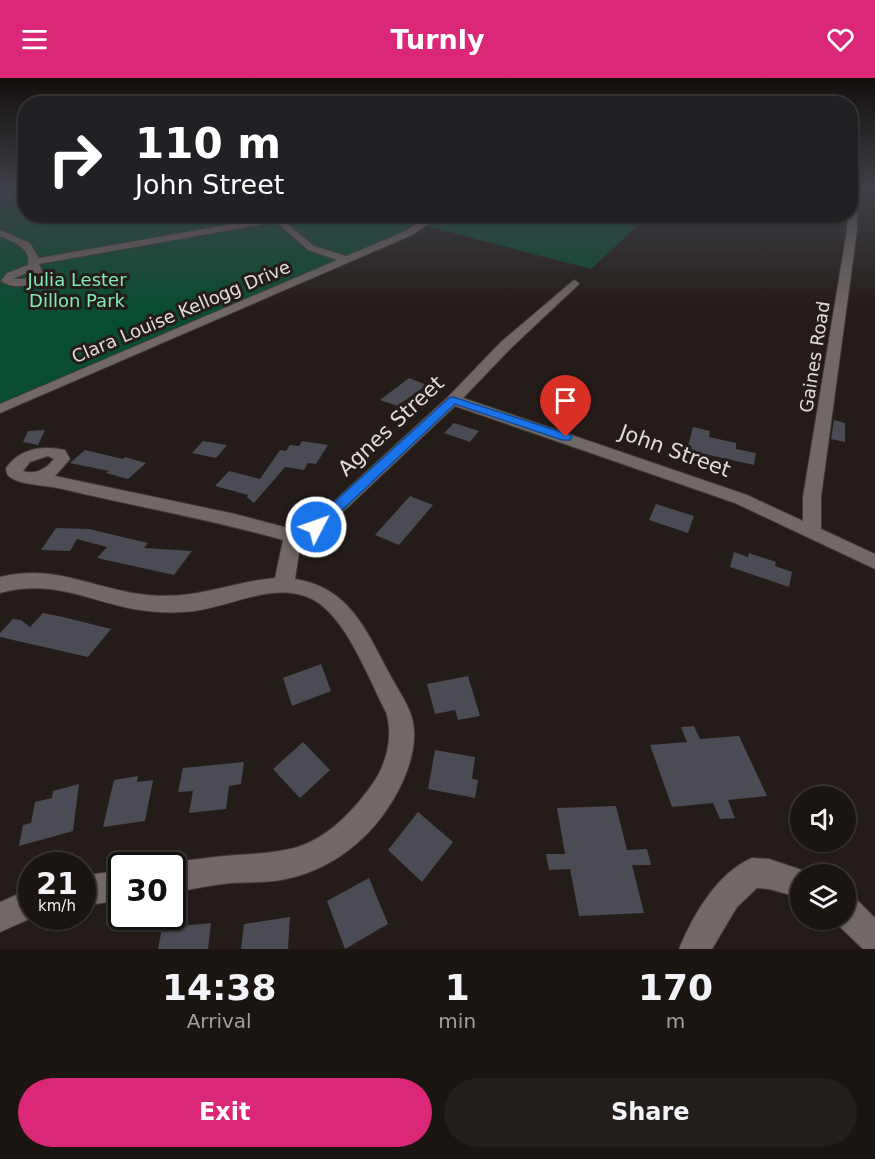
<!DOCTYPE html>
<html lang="en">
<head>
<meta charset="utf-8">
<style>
	body { margin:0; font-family:"DejaVu Sans",sans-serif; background:#241e1b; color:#f1f3f6; height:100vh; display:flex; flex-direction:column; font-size:22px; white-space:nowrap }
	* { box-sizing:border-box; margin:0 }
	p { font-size:20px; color:#a09f9f }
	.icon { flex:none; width:33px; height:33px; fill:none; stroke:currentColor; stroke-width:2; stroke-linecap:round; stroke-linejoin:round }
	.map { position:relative; height:871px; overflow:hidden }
	.details { display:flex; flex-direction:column; background:#1b1512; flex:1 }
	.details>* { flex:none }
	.top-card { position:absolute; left:18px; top:18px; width:840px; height:126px; border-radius:24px; box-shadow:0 2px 4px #0004,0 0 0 2px #393432; background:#202124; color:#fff; overflow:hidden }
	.tools { position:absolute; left:790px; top:708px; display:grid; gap:12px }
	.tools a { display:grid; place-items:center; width:66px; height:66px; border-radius:50%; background:#1b1512; box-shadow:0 2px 4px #0004,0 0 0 2px #393432; font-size:30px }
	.speed { position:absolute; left:18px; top:774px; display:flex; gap:12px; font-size:30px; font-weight:700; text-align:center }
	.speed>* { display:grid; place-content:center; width:78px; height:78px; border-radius:50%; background:#1b1512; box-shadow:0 2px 4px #0004,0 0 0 2px #393432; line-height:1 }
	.speed small { font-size:15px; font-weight:400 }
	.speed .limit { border:3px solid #111; border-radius:9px; background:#fff; color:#111 }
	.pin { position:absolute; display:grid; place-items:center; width:51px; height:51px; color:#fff; margin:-62px -26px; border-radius:50% 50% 50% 0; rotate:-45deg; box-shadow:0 0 6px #0007 }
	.pin .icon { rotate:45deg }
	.me { position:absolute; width:66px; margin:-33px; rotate:49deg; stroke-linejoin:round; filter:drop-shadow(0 0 4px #0008) }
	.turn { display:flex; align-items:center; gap:21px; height:126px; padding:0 18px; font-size:27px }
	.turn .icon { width:78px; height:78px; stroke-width:2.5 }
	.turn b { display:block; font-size:42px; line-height:51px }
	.eta { display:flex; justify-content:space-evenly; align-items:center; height:102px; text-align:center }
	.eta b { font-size:36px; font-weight:800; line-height:42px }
	.primary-button { display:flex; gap:12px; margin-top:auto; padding:12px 18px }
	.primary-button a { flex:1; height:69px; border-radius:36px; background:#db2777; color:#fff; font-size:24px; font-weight:800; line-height:69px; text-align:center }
	.primary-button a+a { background:#241e1b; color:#f1f3f6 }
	header { display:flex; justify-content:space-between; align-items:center; height:78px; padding:0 18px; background:#db2777; color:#fff; font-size:27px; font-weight:800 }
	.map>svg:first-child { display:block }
</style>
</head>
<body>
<header><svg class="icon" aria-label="menu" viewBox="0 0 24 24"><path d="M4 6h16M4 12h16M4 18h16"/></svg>Turnly<svg class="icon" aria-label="heart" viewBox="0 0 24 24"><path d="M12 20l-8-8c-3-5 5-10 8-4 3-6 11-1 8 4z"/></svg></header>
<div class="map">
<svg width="875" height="871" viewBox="0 0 875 871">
	<rect width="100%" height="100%" fill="#241c18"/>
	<polygon fill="#084d32" points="0,111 25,111 26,136 649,137 591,191 422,147 0,328"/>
	<g fill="#4a4b54">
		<polygon points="409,300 427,307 397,328 380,322"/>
		<polygon points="834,342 845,345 845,364 831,361"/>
		<polygon points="454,345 479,353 470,364 444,355"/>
		<polygon points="693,349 710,353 709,359 736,365 736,371 756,375 754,387 687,372"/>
		<polygon points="45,352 38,367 23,364 28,353"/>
		<polygon points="203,363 227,367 216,380 192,375"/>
		<polygon points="302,363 328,367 316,386 308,385 304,392 285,389 254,425 247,419 248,417 215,408 229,393 260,401 280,372 286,373 290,367 299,368"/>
		<polygon points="85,372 123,381 125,379 146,385 128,401 106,395 109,393 70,385"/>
		<polygon points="410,418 433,427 399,467 375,457"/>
		<polygon points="656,426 694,438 688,455 649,442"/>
		<polygon points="56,450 89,451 148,465 144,470 192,473 174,497 97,480 107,469 77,461 70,473 41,472"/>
		<polygon points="734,474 748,479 749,475 776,484 775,488 792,494 789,509 730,489"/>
		<polygon points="43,535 63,539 111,551 88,579 0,559 0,555 13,541 21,542 30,549"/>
		<polygon points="321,586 331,613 292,628 283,600"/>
		<polygon points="468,598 480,638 458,642 455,632 435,636 427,606"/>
		<polygon points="694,648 700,661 739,658 767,718 728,722 735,740 720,741 713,725 672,729 650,667 687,664 681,649"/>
		<polygon points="303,664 330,692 300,720 273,691"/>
		<polygon points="435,672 475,679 472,701 478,702 475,720 428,711"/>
		<polygon points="244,684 241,706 229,708 226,731 189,735 193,713 178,714 183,690"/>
		<polygon points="138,698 137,704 153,702 145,743 103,749 114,702"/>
		<polygon points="79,706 73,753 19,768 23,747 31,745 35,724 52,720 53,713"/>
		<polygon points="616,728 627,772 647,771 651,787 632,787 644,835 579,838 570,791 549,792 546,776 565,776 557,730"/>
		<polygon points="418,734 453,764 422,804 388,772"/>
		<polygon points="369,800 388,846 345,871 327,823"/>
		<polygon points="290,839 288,871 241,871 244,846"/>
		<polygon points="211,845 208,871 158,871 162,850"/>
	</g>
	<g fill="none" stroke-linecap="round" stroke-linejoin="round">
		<g stroke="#403937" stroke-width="2">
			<g id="minor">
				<path d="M850 111H856L857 152 821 419V451L875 476V491L735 425 455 328 331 445 310 460 301 462 295 501C348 509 365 550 388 593 395 607 404 619 410 634 419 657 412 683 402 705 380 752 339 790 286 801 268 805 250 804 231 805 212 807 192 811 172 815V788H167C179 782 194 782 207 780 233 776 260 777 285 772 322 766 350 737 371 708 386 688 394 659 386 634 369 602 346 538 312 521 271 501 225 533 183 534 167 535 150 534 133 531 85 521 50 501 0 515V499C56 485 95 512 148 517 196 522 230 504 275 500L283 462C209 441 133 428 58 410 45 407 14 407 7 396L6 390C20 370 43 367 65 372L70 381 55 398 235 436 284 449H299L319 437 448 319 501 264 574 202 579 205 578 207 511 270 463 320 747 417 803 443V419L847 152 848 136H850ZM48 378 54 381C46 391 35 397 23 393L30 384Z"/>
				<path d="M431 136H442L412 157 0 335V326L337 182 308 172 276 144 39 186 44 197C34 209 13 212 1 203L7 195 28 187C31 169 14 165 0 158V152L30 165 39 180 278 138 314 168 346 178 406 153ZM31 193 33 196 24 201H13Z"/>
				<polygon points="520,136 603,136 575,143"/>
				<path d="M752 780 769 781 811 795 812 796H801V820L769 811 757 810 737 829 712 871H679C693 837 717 795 752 780Z"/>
				<polygon points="122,792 122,822 82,828 82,798"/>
				<polygon points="32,810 32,838 36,838 0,854 0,824"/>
				<polygon points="846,818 857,822 875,840 875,871 863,871 835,844 834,842 846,842"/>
			</g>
		</g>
		<use href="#minor" fill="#726865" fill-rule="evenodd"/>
	</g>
	<linearGradient id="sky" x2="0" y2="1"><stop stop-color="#140f0d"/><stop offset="0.48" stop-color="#3f4048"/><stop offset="1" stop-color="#3f4048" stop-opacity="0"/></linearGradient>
	<rect width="875" height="233" fill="url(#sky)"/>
	<polygon fill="#1a73e8" stroke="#114b97" stroke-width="1.5" points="453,319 570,357 572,359 570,362 562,362 455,326 321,452 311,452 309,449 311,445 449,320"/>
	<g text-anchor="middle" stroke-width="6" stroke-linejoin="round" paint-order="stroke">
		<g font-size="18" fill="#80eab5" stroke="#241c18">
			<text x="77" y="208">Julia Lester<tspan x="77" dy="21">Dillon Park</tspan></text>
		</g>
		<g font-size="18" fill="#e1dbd9" stroke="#241c18">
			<text transform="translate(181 234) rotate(-23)" y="6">Clara Louise Kellogg Drive</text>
			<text transform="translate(815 279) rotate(-81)" y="6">Gaines Road</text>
		</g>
		<g font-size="21" fill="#e1dbd9" stroke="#241c18">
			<text transform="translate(391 348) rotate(-43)" y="7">Agnes Street</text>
			<text transform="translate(675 373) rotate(20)" y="7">John Street</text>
		</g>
	</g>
</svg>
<div class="tools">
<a><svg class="icon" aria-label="sound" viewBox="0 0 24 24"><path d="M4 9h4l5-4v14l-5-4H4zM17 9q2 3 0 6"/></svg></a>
<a><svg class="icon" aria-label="layers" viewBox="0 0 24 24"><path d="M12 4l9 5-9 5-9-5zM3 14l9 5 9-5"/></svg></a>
</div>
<div class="speed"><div>21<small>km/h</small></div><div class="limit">30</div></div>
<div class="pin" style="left:566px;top:359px;background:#d93025"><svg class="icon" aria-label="arrive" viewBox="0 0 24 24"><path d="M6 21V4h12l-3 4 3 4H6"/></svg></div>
<svg class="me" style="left:316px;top:449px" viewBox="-20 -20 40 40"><circle r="17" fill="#1a73e8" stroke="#fff" stroke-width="3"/><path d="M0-11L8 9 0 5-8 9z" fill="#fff"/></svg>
<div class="top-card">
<div class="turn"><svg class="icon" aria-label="right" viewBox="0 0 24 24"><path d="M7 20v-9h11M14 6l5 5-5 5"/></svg><div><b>110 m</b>John Street</div></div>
</div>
</div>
<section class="details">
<div class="eta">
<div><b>14:38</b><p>Arrival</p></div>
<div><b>1</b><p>min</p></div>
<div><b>170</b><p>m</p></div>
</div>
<div class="primary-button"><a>Exit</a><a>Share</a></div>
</section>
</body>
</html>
